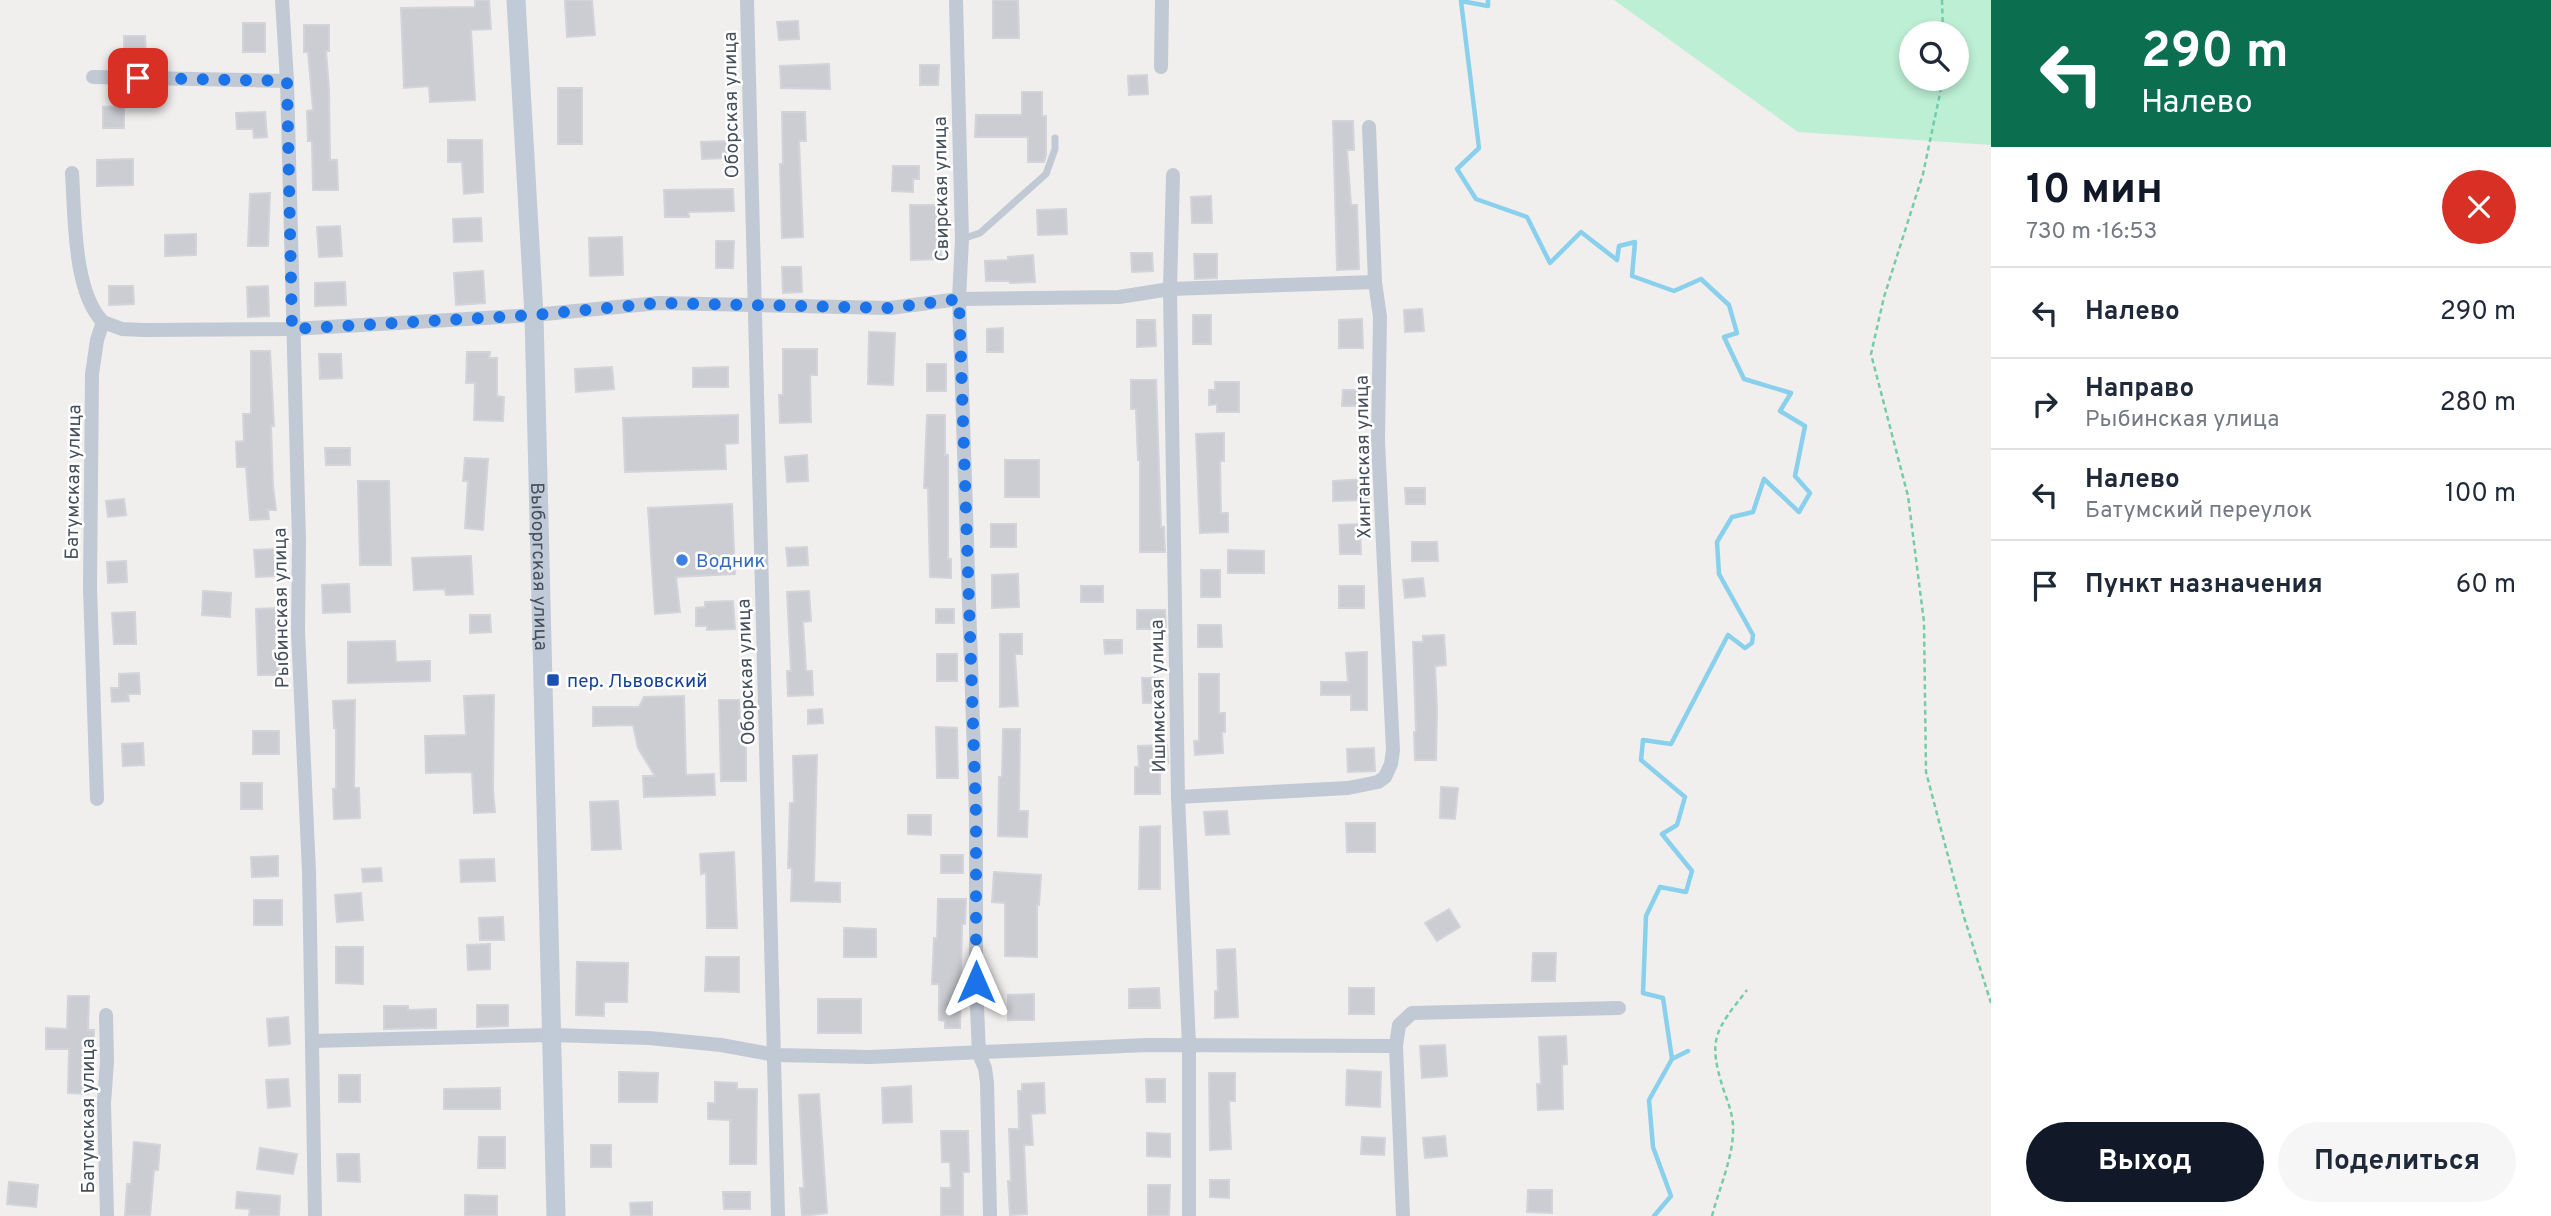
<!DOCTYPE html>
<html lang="ru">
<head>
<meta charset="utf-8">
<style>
	body { margin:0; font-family:Overpass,sans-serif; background:#f6f6f7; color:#1f2937; height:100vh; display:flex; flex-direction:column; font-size:26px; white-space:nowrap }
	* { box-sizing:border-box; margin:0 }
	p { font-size:23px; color:#747a83 }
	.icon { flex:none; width:38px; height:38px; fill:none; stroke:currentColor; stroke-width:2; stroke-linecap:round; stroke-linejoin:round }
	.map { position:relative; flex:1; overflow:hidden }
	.details { display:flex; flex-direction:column; background:#fff; width:560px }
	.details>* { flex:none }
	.top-card { background:#0b6e4f; color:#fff; overflow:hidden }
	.buttons { position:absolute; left:1899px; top:21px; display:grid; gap:14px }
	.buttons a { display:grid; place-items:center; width:70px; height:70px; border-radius:50%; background:#fff; box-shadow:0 4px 10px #0003; font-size:35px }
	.pin { position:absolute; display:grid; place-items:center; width:60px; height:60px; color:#fff; margin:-30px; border-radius:14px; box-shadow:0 4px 10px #0006 }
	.me { position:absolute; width:77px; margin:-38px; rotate:0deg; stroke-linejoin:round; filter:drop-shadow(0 0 5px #0008) }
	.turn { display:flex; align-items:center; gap:24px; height:147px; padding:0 35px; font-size:32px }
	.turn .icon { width:91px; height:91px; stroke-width:2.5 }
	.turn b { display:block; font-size:49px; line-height:60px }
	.round { display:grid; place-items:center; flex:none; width:74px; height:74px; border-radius:37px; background:#f6f6f7 }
	.summary { display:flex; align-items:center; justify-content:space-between; height:119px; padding:0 35px }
	h1 { font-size:42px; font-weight:700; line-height:52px; color:#111827 }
	.cta { display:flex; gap:14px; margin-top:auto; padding:14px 35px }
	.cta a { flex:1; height:80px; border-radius:42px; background:#111827; color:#fff; font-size:28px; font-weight:700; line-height:80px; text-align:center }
	.cta a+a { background:#f6f6f7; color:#1f2937 }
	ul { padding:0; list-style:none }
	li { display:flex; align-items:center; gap:21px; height:91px; padding:0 35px; border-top:2px solid #e0e1e3 }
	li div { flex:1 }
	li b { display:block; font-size:26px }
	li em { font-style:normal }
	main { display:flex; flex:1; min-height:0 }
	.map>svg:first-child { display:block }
</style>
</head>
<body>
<main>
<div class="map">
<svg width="1991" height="1216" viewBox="0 0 1991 1216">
	<rect width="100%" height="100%" fill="#f1eeee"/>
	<path fill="#bcefd4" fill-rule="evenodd" d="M1614 0H1991V145L1798 132ZM1911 33H1956V79H1911Z"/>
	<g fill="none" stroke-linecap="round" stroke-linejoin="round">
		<g stroke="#89d0ec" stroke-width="4.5">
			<polyline points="1488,0 1488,6 1461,1 1479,148 1457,169 1476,199 1527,217 1550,263 1581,232 1617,260 1619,246 1635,242 1632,276 1674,291 1701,279 1729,305 1737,333 1724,337 1744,379 1791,393 1780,411 1805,426 1795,476 1810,493 1799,512 1764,479 1753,512 1732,517 1717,542 1719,574 1753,635 1752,643 1745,648 1728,635 1671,744 1643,740 1641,760 1685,797 1677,825 1662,834 1692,871 1686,892 1660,887 1646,916 1643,993 1663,998 1672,1059 1688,1051"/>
			<polyline points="1654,1216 1671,1196 1653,1147 1649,1100 1672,1059"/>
		</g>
	</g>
	<g fill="#cbcdd3" stroke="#d2d4da" stroke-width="2">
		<polygon points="475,0 489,0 491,29 471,30 475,100 430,102 429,86 404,88 401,8 475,7"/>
		<polygon points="565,0 592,0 595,35 567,37"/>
		<polygon points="993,0 1018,0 1019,38 993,38"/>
		<polygon points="798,21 799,39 779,40 777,22"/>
		<rect x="243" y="23" width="22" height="29"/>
		<polygon points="304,25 329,25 329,51 326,51 329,89 330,160 337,160 338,190 313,190 312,141 308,141 307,111 313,110 308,52 304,52"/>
		<polygon points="124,36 145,36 146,61 124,61"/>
		<polygon points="829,64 830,89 781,88 780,66"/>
		<polygon points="920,65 939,65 938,85 920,85"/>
		<polygon points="1147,75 1148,94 1129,95 1128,76"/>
		<rect x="558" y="88" width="24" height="56"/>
		<polygon points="1022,92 1042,92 1042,116 1046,116 1046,155 1044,162 1028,162 1028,137 975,137 976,115 1022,115"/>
		<polygon points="124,106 124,128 103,128 103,107"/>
		<polygon points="265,112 267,137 254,138 253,129 237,129 236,113"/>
		<polygon points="782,112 805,112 806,141 799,141 803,237 782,238 780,164 783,164"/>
		<polygon points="1333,121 1353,121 1354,150 1347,150 1351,205 1357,205 1359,269 1337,270"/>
		<polygon points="448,140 482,140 483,192 464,194 462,162 448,162"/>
		<polygon points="728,141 728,158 702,159 701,142"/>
		<polygon points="133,159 133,185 97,186 97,160"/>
		<polygon points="893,166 919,166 919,179 913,179 913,192 892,191"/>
		<polygon points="733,189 734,211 688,212 689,217 665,217 664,190"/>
		<polygon points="270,193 268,246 248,246 250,194"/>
		<polygon points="1211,196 1212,223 1192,223 1191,197"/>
		<polygon points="910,205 940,205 941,259 911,260"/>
		<polygon points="1066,209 1067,234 1038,235 1037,210"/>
		<polygon points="481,218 482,241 454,242 453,219"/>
		<polygon points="340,226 342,256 319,257 317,227"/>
		<polygon points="196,234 196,255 165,256 165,235"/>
		<polygon points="622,237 623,275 590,276 589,238"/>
		<polygon points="716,241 734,241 733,268 716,268"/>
		<polygon points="1131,253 1152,253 1153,271 1132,272"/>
		<polygon points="1194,254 1217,254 1217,278 1195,279"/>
		<polygon points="1033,255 1035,282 1010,283 1009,281 986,281 985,261 1008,260 1008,257"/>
		<polygon points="782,267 801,267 802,292 783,293"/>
		<polygon points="483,271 485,303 456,305 454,273"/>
		<polygon points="345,282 346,305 315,306 315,283"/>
		<polygon points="109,286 133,286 134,304 109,305"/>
		<polygon points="268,286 269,316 248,317 247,287"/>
		<polygon points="1422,309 1424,331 1405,332 1404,310"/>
		<rect x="1193" y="315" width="18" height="29"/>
		<polygon points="1362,319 1363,348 1339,348 1339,320"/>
		<polygon points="1137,320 1155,320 1156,346 1137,347"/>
		<polygon points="1003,328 1003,352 987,352 987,329"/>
		<polygon points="869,332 895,333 893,385 868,384"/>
		<polygon points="783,349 817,349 817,375 810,375 811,422 780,423 779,395 783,395"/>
		<polygon points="251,351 270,351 274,426 271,426 273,486 276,510 268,510 269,519 250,520 246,467 237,467 236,442 244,441 243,414 251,414"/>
		<polygon points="467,352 490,352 489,358 497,358 497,396 504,397 503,421 474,420 475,383 466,383"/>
		<polygon points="319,354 341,354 342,378 320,379"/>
		<rect x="927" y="364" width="19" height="27"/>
		<polygon points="612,367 614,389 576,392 575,369"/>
		<polygon points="728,367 728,387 693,387 693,368"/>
		<polygon points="1131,380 1156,380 1161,527 1164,527 1165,552 1140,552 1140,460 1138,460 1136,409 1131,409"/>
		<polygon points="1215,382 1239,382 1239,412 1217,412 1217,404 1209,405 1209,390 1215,390"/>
		<polygon points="1343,390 1363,390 1363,406 1342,406"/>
		<polygon points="738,415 738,443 725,444 726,469 625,472 623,418"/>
		<polygon points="927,415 945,415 945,455 948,455 948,559 951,559 951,578 930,577 928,488 924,488"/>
		<polygon points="1224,433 1224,461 1220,461 1221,513 1228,513 1228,532 1200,533 1196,434"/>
		<polygon points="325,448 350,448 350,465 326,465"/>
		<polygon points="807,455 808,481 787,482 785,457"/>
		<polygon points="465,458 488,459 483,530 465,528 468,481 463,481"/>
		<rect x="1005" y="460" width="34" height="37"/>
		<polygon points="1367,479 1368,500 1333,501 1333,481"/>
		<polygon points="358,481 389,481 391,565 360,565"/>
		<polygon points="1405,488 1425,488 1425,504 1406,504"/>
		<polygon points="124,499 126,515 108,517 106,501"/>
		<polygon points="732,504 735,574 676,577 680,612 655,614 648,508"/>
		<rect x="991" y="524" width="25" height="23"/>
		<polygon points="1360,524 1361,554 1340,554 1339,525"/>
		<polygon points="1412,542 1437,542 1438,561 1412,561"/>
		<polygon points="807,547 808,565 788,566 786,548"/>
		<polygon points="274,549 276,576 256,577 254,550"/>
		<polygon points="1228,550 1264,551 1264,573 1228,573"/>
		<polygon points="471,556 473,594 446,595 445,589 414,590 412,558"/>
		<polygon points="126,561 127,582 108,583 107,562"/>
		<rect x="1201" y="570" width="19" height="27"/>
		<polygon points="1018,574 1019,607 992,608 992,575"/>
		<polygon points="1423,578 1425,596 1405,598 1403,580"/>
		<polygon points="349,584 350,612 323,613 322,585"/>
		<rect x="1081" y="586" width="22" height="16"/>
		<rect x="1339" y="586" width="25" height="22"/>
		<polygon points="203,591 231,593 230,617 202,615"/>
		<polygon points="809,591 811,621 803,622 806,671 812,671 813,695 788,696 787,671 791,671 787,592"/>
		<polygon points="733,601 735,629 707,630 707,626 696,626 696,608 705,607 705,602"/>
		<polygon points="278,608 279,675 258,675 256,609"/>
		<rect x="936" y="609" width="18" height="14"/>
		<polygon points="1137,610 1165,610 1166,629 1137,629"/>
		<polygon points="135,612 136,644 114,644 112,613"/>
		<polygon points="470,615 490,615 491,632 470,633"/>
		<polygon points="1198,625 1221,625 1222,647 1198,647"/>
		<polygon points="1000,634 1022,634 1022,654 1015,654 1018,706 1000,707"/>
		<polygon points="1444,635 1446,665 1435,666 1437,709 1436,760 1415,760 1414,732 1416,732 1413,642 1423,642 1423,636"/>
		<polygon points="1104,640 1122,640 1122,653 1105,654"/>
		<polygon points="395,641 396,662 430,661 430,681 348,683 348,642"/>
		<polygon points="1367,652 1367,710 1351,710 1351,695 1321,695 1321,682 1348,682 1346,653"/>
		<rect x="937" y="654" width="20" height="27"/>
		<polygon points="139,673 140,694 128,694 129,701 112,702 111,688 119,688 119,674"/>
		<polygon points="1199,674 1219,674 1219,713 1225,713 1225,732 1222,732 1223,753 1195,755 1194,741 1199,741"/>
		<polygon points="1142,678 1162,678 1163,703 1143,703"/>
		<polygon points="494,695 493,789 495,812 474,813 472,772 426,773 425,736 466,735 464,696"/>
		<polygon points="684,696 686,775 714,774 715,795 644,797 643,776 655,776 638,748 633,725 593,726 593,707 639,707 644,697"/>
		<polygon points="355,700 354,788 359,788 360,818 334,819 333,789 336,789 336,728 334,728 333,701"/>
		<polygon points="719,700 739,700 741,744 746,744 746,781 721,781"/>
		<polygon points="822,709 823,723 808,724 808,710"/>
		<polygon points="936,727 957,728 958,778 937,778"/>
		<polygon points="1003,729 1020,729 1019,811 1028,811 1027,837 998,836 999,777 1002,777"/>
		<rect x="253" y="731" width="26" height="23"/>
		<polygon points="143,743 144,765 123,766 122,744"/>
		<polygon points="1167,745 1168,763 1160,763 1160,794 1135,794 1135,767 1139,767 1138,746"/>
		<polygon points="1374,748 1375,771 1348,772 1347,749"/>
		<polygon points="817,755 814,882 840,883 840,902 791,901 792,868 788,868 790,803 794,803 793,756"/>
		<rect x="241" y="783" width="21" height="26"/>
		<polygon points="1441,787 1458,788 1455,819 1440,818"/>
		<polygon points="618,801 621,849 592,850 590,802"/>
		<polygon points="1227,811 1229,834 1206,835 1204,812"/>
		<polygon points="908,815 931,815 931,835 908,834"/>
		<polygon points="1346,823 1375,823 1375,852 1347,852"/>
		<polygon points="1160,826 1160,889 1139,889 1140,827"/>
		<polygon points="734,852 737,928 707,928 706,873 701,874 700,854"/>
		<rect x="941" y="855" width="22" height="18"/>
		<polygon points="278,856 278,876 252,877 251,857"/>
		<polygon points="494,859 495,881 461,882 460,860"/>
		<polygon points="381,868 382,881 363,882 362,869"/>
		<polygon points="994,872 1041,875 1039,905 1037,905 1037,957 1005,956 1005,903 992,902"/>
		<polygon points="361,893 363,920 337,922 335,895"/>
		<polygon points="938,899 966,899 965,924 962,924 960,1028 945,1028 945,1021 939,1020 939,984 932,984 934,938 937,939"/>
		<rect x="254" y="900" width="28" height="25"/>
		<polygon points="1449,909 1460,927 1437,941 1425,923"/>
		<polygon points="503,917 504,940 480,940 479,918"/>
		<polygon points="844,928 876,929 876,957 844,957"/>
		<polygon points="490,944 490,969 468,970 467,945"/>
		<polygon points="336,947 363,947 363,984 336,983"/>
		<polygon points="1235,949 1238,1017 1215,1018 1215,991 1218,991 1217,950"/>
		<polygon points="1533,953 1556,953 1555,981 1532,981"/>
		<polygon points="706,957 739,957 739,992 705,991"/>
		<polygon points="577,962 628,963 627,1002 604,1002 604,1016 576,1015"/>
		<polygon points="1159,988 1160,1008 1129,1008 1129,989"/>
		<rect x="1349" y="988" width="25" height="26"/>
		<polygon points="1034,994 1034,1020 1008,1020 1008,995"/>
		<polygon points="68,996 89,996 88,1030 94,1030 94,1050 89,1050 88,1094 68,1093 69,1049 46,1049 46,1028 67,1029"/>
		<rect x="818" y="999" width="43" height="34"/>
		<polygon points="477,1005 508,1005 508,1026 477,1027"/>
		<polygon points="384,1006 408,1006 408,1010 436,1009 436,1028 384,1029"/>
		<polygon points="288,1017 290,1044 269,1046 267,1019"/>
		<polygon points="1566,1036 1567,1064 1562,1065 1563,1109 1538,1110 1537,1084 1541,1084 1539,1037"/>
		<polygon points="1445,1045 1447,1076 1422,1078 1420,1046"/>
		<polygon points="1347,1070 1381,1072 1380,1107 1346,1105"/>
		<polygon points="619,1072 658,1073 657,1102 619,1102"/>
		<polygon points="1209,1073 1235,1073 1235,1101 1229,1101 1231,1149 1210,1150"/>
		<rect x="339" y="1075" width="21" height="27"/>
		<polygon points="288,1079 290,1106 268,1108 266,1080"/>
		<polygon points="1146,1079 1165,1079 1165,1102 1147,1102"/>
		<polygon points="715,1082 737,1083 737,1089 757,1089 756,1164 730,1164 730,1120 708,1119 708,1103 715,1103"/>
		<polygon points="1044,1083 1045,1113 1031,1114 1033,1145 1024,1145 1027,1214 1010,1215 1008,1181 1011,1181 1009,1129 1019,1129 1018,1091 1022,1091 1022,1084"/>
		<polygon points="911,1086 912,1122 883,1123 882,1088"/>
		<polygon points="500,1088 500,1109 444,1109 444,1089"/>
		<polygon points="819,1094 827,1213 802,1216 800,1188 804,1188 799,1095"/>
		<polygon points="941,1131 968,1131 969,1172 963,1172 963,1216 941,1216 941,1188 951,1188 950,1162 942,1162"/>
		<polygon points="1147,1133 1170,1134 1170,1157 1147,1156"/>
		<polygon points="1445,1136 1447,1156 1425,1158 1423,1138"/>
		<polygon points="479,1137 505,1137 505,1168 478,1168"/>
		<polygon points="1362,1137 1385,1138 1384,1155 1361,1154"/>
		<polygon points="134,1142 160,1145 158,1170 154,1170 150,1216 125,1216 127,1184 131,1184"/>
		<rect x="591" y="1145" width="20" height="22"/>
		<polygon points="260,1148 297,1154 293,1174 257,1169"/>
		<polygon points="337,1154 359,1154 360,1182 338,1181"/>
		<polygon points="1210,1180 1229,1180 1229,1198 1210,1197"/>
		<polygon points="9,1182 38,1185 36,1207 7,1204"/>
		<polygon points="1148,1185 1170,1185 1169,1216 1148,1216"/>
		<polygon points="1528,1190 1552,1190 1552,1213 1527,1212"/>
		<polygon points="237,1192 280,1196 279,1216 249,1216 250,1209 236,1208"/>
		<polygon points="723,1192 750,1192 750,1209 724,1209"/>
		<polygon points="465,1195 497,1196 497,1216 465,1216"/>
		<polygon points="652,1202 652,1216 631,1216 630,1203"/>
	</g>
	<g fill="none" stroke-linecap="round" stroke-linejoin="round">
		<g stroke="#74cda8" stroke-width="2.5" stroke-dasharray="5 3.5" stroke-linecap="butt">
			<polyline points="1942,0 1943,33"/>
			<polyline points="1943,79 1923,174 1884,297 1871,354 1908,496 1924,622 1926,772 1964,917 1991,1003"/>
			<path d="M1712 1216C1719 1189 1732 1160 1733 1133 1734 1118 1729 1105 1724 1091 1707 1039 1715 1031 1747 990"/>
		</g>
		<polyline stroke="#c1c9d4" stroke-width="7" points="962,239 980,233 1046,174 1055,149 1055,138"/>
		<g stroke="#c1c9d4" stroke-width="14">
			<polyline points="282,0 287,81 299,542 298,631 309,872 315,1216"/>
			<polyline points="747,0 778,1216"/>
			<polyline points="956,0 962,239 959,299 976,815 976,983 979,1054 985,1068 987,1083 990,1216"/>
			<polyline points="1161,67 1162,0"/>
			<polyline points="93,77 287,81"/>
			<path d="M72 173C75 215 73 292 103 322L97 340 92 374 90 588 97 799"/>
			<polyline points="1173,175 1170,289 1178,797 1189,1045 1189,1216"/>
			<polyline points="103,322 122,329 143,330 292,329 534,315 659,303 890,308 959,299 1119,297 1170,289 1375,282"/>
			<polyline points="1178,797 1348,788 1378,782 1385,777 1391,764 1393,750 1378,441 1380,317 1375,282 1369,127"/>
			<polyline points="106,1015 107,1062 104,1103 107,1216"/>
			<polyline points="313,1041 552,1035 649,1038 721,1045 775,1055 870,1057 1148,1045 1396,1046 1399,1025 1412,1013 1619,1008"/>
			<polyline points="1396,1046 1403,1216"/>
		</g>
		<path stroke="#c1cad7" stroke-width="19" id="s1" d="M516 0 534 315 556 1216"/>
	</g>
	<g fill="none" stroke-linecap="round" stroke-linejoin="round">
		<polyline stroke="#1a73e8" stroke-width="12" stroke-dasharray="0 21.6" points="138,78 287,81 292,329 534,315 659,303 890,308 959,299 976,815 976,982"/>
	</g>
	<circle fill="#3f7fe0" stroke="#fff" stroke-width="2.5" cx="682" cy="560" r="7"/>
	<rect fill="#1a4fb4" stroke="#fff" stroke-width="2.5" x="546" y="673" width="14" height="14" rx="3.5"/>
	<g text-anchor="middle" stroke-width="5" stroke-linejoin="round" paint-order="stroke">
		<g font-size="19" fill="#46505c" stroke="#fff">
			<text transform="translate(730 105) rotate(-91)" y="7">Оборская улица</text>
			<text transform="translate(940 189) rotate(-91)" y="7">Свирская улица</text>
			<text transform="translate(1362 457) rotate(-91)" y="7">Хинганская улица</text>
			<text transform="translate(72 482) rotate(-89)" y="7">Батумская улица</text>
			<text dy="7" stroke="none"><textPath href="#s1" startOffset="567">Выборгская улица</textPath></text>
			<text transform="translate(280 608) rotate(-91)" y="7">Рыбинская улица</text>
			<text transform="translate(745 672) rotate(-92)" y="7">Оборская улица</text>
			<text transform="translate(1157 696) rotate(-91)" y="7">Ишимская улица</text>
			<text transform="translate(87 1116) rotate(-90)" y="7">Батумская улица</text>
		</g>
		<g font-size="19" fill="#366cbe" stroke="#fff" text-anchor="start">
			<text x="696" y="567">Водник</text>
		</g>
		<g font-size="19" fill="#164399" stroke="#fff" text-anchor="start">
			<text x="567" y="687">пер. Львовский</text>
		</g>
	</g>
</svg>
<div class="buttons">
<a><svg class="icon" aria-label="search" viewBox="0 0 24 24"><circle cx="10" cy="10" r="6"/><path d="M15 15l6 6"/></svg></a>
</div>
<div class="pin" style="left:138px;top:78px;background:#d93025"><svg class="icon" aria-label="arrive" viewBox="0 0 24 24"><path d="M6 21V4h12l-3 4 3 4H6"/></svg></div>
<svg class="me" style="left:976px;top:982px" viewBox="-20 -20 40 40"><path d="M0-17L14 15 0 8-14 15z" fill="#1a73e8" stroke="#fff" stroke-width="4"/></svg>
</div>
<section class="details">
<div class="top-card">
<div class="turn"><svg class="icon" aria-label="left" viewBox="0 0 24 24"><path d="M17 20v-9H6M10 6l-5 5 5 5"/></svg><div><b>290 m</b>Налево</div></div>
</div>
<div class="summary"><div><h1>10 мин</h1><p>730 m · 16:53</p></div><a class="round" style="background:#d93025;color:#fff"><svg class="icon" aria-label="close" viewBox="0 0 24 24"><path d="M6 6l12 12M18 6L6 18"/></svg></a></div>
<ul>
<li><svg class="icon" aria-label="left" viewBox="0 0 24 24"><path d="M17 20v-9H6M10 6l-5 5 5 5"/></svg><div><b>Налево</b></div><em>290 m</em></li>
<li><svg class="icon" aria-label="right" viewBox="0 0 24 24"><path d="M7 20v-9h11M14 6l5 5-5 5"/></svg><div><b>Направо</b><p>Рыбинская улица</p></div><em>280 m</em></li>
<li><svg class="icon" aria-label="left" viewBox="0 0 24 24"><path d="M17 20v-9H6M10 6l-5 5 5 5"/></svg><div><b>Налево</b><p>Батумский переулок</p></div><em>100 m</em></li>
<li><svg class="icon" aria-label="arrive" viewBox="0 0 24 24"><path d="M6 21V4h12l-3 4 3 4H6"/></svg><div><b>Пункт назначения</b></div><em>60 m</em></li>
</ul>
<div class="cta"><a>Выход</a><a>Поделиться</a></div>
</section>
</main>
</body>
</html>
